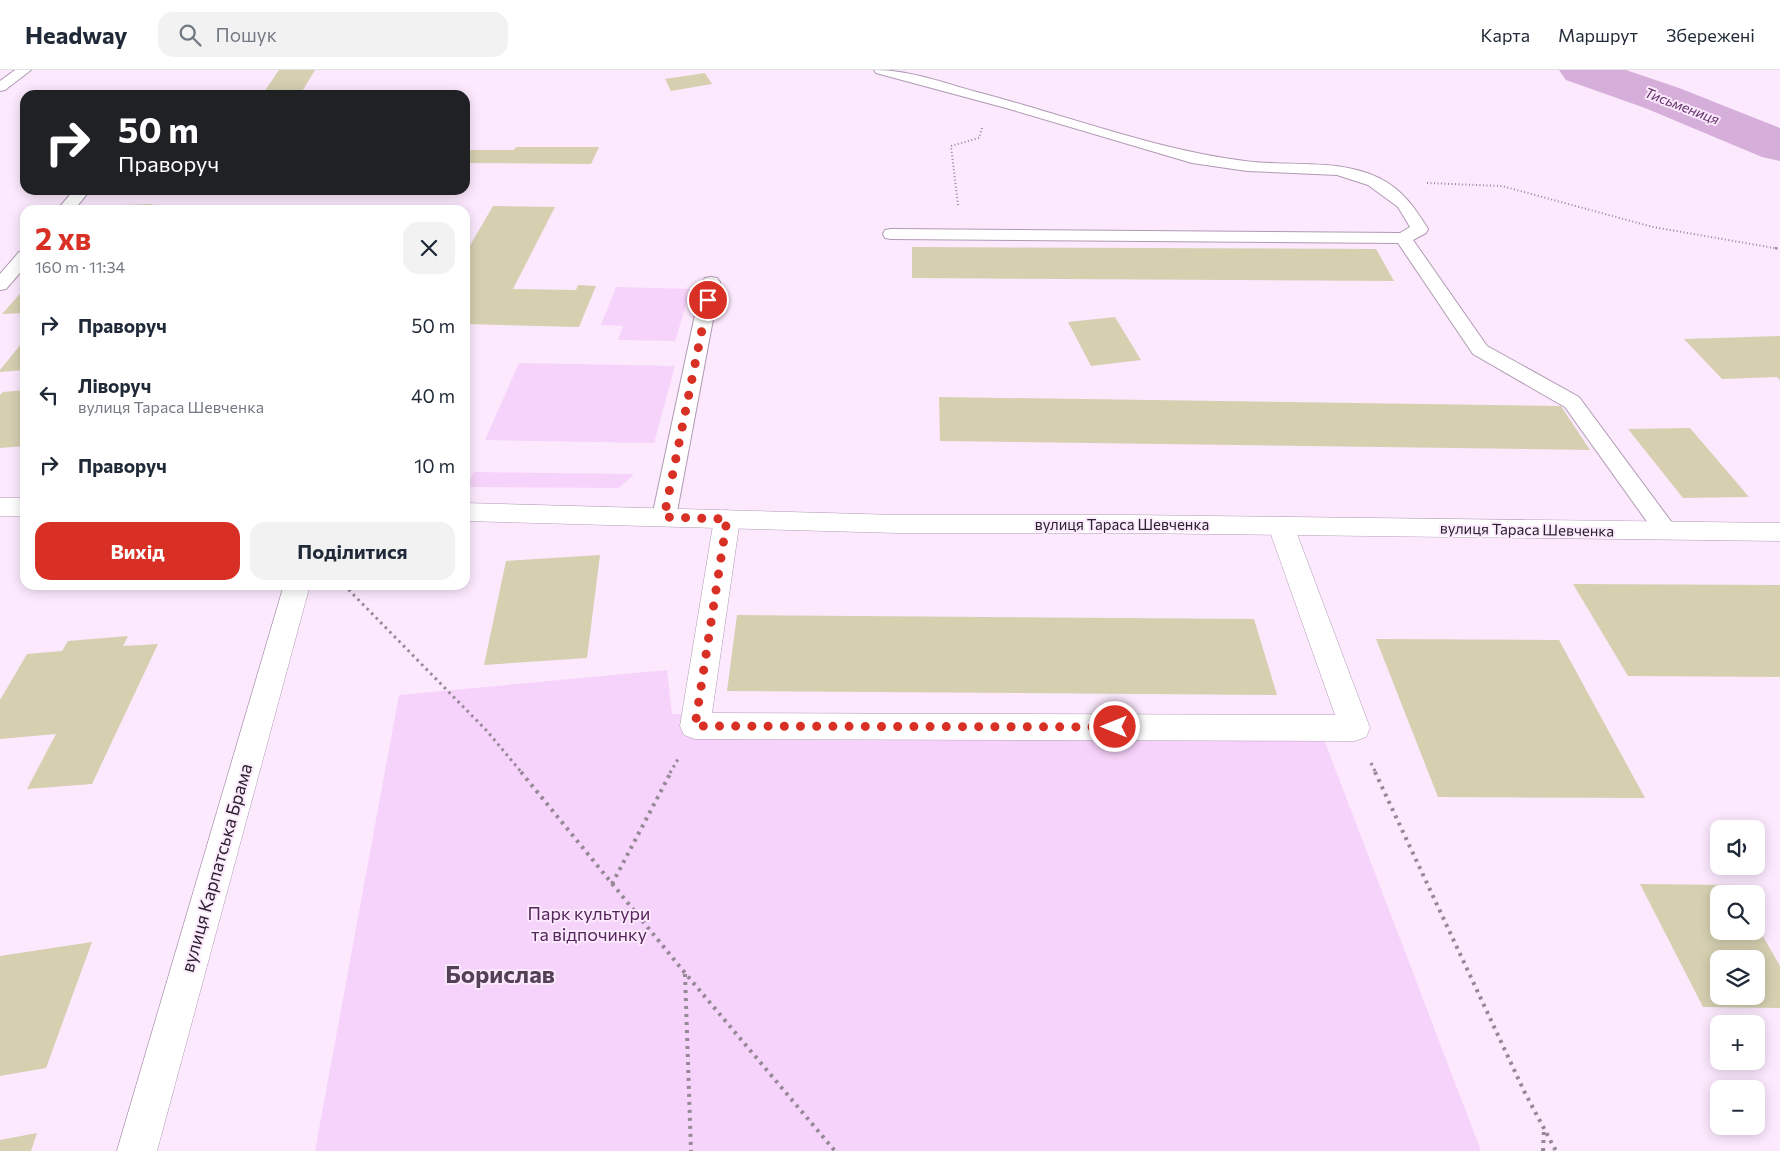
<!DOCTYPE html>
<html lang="uk">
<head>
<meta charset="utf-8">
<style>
	body { margin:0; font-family:Commissioner,sans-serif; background:#f2f2f3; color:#1f2937; height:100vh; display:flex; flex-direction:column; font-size:19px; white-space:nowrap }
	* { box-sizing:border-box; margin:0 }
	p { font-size:16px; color:#747a83 }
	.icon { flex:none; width:28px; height:28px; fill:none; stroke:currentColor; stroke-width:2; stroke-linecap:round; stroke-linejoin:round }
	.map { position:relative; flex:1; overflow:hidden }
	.panel { position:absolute; left:20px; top:135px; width:450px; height:385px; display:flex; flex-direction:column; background:#fff; border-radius:15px; box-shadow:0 2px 12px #0003 }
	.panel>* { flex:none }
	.guide { position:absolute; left:20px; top:20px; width:450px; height:105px; border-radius:15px; box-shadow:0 2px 12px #0003; background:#202124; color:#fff; overflow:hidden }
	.tools { position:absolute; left:1710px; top:750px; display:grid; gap:10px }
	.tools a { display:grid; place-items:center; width:55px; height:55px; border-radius:10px; background:#fff; box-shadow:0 2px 12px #0003; font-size:25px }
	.pin { position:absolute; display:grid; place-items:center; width:42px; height:42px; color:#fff; margin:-21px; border:2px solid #fff; border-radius:50%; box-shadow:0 1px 5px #0007 }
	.me { position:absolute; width:55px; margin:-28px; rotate:270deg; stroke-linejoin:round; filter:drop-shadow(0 0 4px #0008) }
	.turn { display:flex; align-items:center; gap:18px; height:105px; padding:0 15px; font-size:22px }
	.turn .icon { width:65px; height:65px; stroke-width:2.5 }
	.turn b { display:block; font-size:35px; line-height:42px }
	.round { display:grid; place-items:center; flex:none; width:52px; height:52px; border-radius:15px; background:#f2f2f3 }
	.summary { display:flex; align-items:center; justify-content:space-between; height:85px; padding:0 15px }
	h1 { font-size:30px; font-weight:700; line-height:38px; color:#d93025 }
	.action { display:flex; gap:10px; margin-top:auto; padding:10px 15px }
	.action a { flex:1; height:58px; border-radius:15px; background:#d93025; color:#fff; font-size:20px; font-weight:700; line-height:58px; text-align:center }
	.action a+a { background:#f2f2f3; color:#1f2937 }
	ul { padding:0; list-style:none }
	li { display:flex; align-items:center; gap:15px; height:70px; padding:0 15px }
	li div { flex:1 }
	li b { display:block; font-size:19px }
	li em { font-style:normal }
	header { display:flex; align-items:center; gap:30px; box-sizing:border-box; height:70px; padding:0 25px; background:#fff; border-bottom:1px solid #e0e1e3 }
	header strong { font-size:24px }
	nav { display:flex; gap:28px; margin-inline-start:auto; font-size:18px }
	.search { width:350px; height:45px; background:#f2f2f3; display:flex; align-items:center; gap:12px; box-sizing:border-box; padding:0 18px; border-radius:15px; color:#747a83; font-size:19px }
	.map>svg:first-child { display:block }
</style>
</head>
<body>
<header>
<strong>Headway</strong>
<div class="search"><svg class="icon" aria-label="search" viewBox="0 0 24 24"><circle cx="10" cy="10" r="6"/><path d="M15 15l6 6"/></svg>Пошук</div>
<nav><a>Карта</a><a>Маршрут</a><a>Збережені</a></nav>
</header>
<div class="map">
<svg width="1780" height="1081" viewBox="0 0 1780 1081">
	<rect width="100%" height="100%" fill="#fce9fe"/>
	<g fill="#f6d3fa">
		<polygon points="616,217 691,219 675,271 618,270 623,256 601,255"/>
		<polygon points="519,293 675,296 654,373 485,370"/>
		<polygon points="474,402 634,404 619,418 466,417"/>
		<polygon points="667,600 672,644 1315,646 1481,1081 315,1081 399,625"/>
	</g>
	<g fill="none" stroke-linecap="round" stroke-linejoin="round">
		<polygon fill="#d5aed9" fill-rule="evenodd" points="1559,0 1626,0 1679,18 1780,58 1780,91 1762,87 1645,38 1566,10"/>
	</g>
	<g fill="#d6d0b1" fill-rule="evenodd">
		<polygon points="279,0 315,0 303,20 264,22"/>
		<polygon points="705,3 712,14 671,21 665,9"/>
		<polygon points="516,77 599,77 591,94 465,93 465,80 514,80"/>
		<polygon points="153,134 148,140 93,140 96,136"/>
		<polygon points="493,136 555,137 513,219 576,220 578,215 596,216 579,257 465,254 465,184"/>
		<polygon points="912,177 1376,179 1394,211 912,208"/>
		<polygon points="25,218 25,243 2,244"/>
		<polygon points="1115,247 1141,290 1091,296 1068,252"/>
		<polygon points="1780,266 1780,310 1777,307 1722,309 1684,269"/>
		<polygon points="25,269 25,300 0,302 0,300"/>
		<polygon points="25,320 25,376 0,378 0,325 3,322"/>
		<polygon points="939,327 1561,336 1590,380 940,371"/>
		<polygon points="1690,358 1749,427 1683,428 1628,359"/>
		<polygon points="600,485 587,588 484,595 506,491"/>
		<polygon points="1573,514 1780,515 1780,607 1628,606"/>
		<polygon points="737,545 1254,549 1277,625 727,621"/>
		<polygon points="128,566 123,576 158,574 92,714 27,719 56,664 0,669 0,630 27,584 62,581 68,571"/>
		<polygon points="1376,569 1559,570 1645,728 1438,727"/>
		<path d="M1640 814 1734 815 1739 824H1719V861H1756V854L1780 896V938L1703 937ZM1719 889H1756V926H1719Z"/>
		<polygon points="92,872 46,998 0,1006 0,886"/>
		<polygon points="37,1063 31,1081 0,1081 0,1070"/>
	</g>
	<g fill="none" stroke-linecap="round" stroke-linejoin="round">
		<g stroke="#af9ab2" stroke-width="2">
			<g id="lane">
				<polygon points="15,0 31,0 5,20 0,21 0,11"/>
				<path d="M874 0C910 0 944 13 977 22 1065 45 1156 80 1245 91 1290 97 1337 88 1379 108 1403 120 1415 138 1428 159L1426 163 1413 170 1487 276 1579 327 1678 461 1674 467 1666 469 1658 467 1565 337 1473 284 1398 173 891 169 885 168 883 164 885 160 891 159 1400 163 1410 157 1398 137 1368 115 1337 105 1247 101 1192 93 1006 38 876 3Z"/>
				<polygon points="73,121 85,121 87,124 74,140 57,140"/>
				<polygon points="25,181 25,197 6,219 0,220 0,204 19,182"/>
				<polygon points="711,207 717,208 720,212 676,447 672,453 664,455 656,453 652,447 702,212 705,208"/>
			</g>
		</g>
		<g stroke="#af9ab2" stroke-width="1">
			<g id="street">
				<polygon points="727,440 736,443 740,449 712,643 1335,645 1268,456 1272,450 1281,447 1290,450 1294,456 1370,658 1366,667 1355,671 695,669 684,665 680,656 714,449 718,443"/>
				<polygon points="284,515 310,515 157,1081 117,1081"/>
			</g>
		</g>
		<g stroke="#af9ab2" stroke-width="1">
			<g id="secondary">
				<rect x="0" y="428" width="25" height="18"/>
				<polygon points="465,433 898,445 1129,445 1780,453 1780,471 1129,463 898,463 465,451"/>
			</g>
		</g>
		<g stroke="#968897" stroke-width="2" stroke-dasharray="1 2.5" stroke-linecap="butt">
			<polyline points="1427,113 1502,116 1653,157 1780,179"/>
			<polyline points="958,135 951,76 979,68 982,58"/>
		</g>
		<polyline stroke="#968897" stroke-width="2.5" stroke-dasharray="2 3" stroke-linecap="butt" points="1775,178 1780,179"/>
		<g stroke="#968897" stroke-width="3" stroke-dasharray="2.5 4" stroke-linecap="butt">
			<polyline points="344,515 487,661 522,703"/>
			<polyline points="1371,693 1376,703"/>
			<polyline points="670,703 678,689"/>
		</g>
		<g stroke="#968897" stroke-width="4" stroke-dasharray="3 5" stroke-linecap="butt">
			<polyline points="521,702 685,903 835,1081"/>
			<polyline points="1375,702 1524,1021 1556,1081"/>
			<polyline points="612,814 671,702"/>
			<polyline points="685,904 691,1081"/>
			<polyline points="1543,1081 1544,1059"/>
		</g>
		<use href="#lane" fill="#fff" fill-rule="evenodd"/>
		<use href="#street" fill="#fff" fill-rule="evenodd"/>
		<use href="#secondary" fill="#fff" fill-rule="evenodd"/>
	</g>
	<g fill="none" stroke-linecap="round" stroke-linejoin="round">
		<polyline stroke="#d93025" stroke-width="9" stroke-dasharray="0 16.2" points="708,230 664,447 727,449 695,656 1115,657"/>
	</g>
	<g text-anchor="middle" stroke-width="4" stroke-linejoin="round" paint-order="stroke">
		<g font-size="14" font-style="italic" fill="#64346a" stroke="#fce9fe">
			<text transform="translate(1682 36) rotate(21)" y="5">Тисьмениця</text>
		</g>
		<g font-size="15" fill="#2a222b" stroke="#fce9fe">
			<text x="1122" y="460">вулиця Тараса Шевченка</text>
			<text transform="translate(1527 460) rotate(1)" y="5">вулиця Тараса Шевченка</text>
		</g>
		<g font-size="18" fill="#2a222b" stroke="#fce9fe">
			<text transform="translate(217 798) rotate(-74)" y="6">вулиця Карпатська Брама</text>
		</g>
		<g font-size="18" fill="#55265b" stroke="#fce9fe">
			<text x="589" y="850">Парк культури<tspan x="589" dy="21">та відпочинку</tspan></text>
		</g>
		<g font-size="24" font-weight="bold" fill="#534055" stroke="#fce9fe">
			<text x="500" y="913">Борислав</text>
		</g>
	</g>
</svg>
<div class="tools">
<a><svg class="icon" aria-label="sound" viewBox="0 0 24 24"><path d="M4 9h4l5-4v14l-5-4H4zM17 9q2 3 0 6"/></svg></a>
<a><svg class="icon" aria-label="search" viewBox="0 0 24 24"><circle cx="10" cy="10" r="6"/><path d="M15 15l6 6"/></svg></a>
<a><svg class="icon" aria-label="layers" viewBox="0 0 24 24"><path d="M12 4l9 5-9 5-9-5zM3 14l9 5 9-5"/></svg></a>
<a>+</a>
<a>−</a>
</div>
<div class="pin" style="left:708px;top:230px;background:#d93025"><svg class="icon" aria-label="arrive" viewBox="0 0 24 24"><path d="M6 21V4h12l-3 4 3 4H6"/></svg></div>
<svg class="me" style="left:1115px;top:657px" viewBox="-20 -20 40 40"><circle r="17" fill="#d93025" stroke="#fff" stroke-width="3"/><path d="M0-11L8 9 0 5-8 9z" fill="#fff"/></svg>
<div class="guide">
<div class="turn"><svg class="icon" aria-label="right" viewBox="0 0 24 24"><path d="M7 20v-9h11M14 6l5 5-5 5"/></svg><div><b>50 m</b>Праворуч</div></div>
</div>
<section class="panel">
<div class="summary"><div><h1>2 хв</h1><p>160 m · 11:34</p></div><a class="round"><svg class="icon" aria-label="close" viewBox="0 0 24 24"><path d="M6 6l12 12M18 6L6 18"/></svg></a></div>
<ul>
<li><svg class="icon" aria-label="right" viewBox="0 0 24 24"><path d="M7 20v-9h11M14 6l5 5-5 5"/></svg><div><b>Праворуч</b></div><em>50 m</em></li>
<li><svg class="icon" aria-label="left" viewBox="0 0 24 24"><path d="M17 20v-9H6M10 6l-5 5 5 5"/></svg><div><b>Ліворуч</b><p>вулиця Тараса Шевченка</p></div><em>40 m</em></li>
<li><svg class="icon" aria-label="right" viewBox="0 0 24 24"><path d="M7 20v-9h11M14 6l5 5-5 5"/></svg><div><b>Праворуч</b></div><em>10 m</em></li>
</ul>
<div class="action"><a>Вихід</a><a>Поділитися</a></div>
</section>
</div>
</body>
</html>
